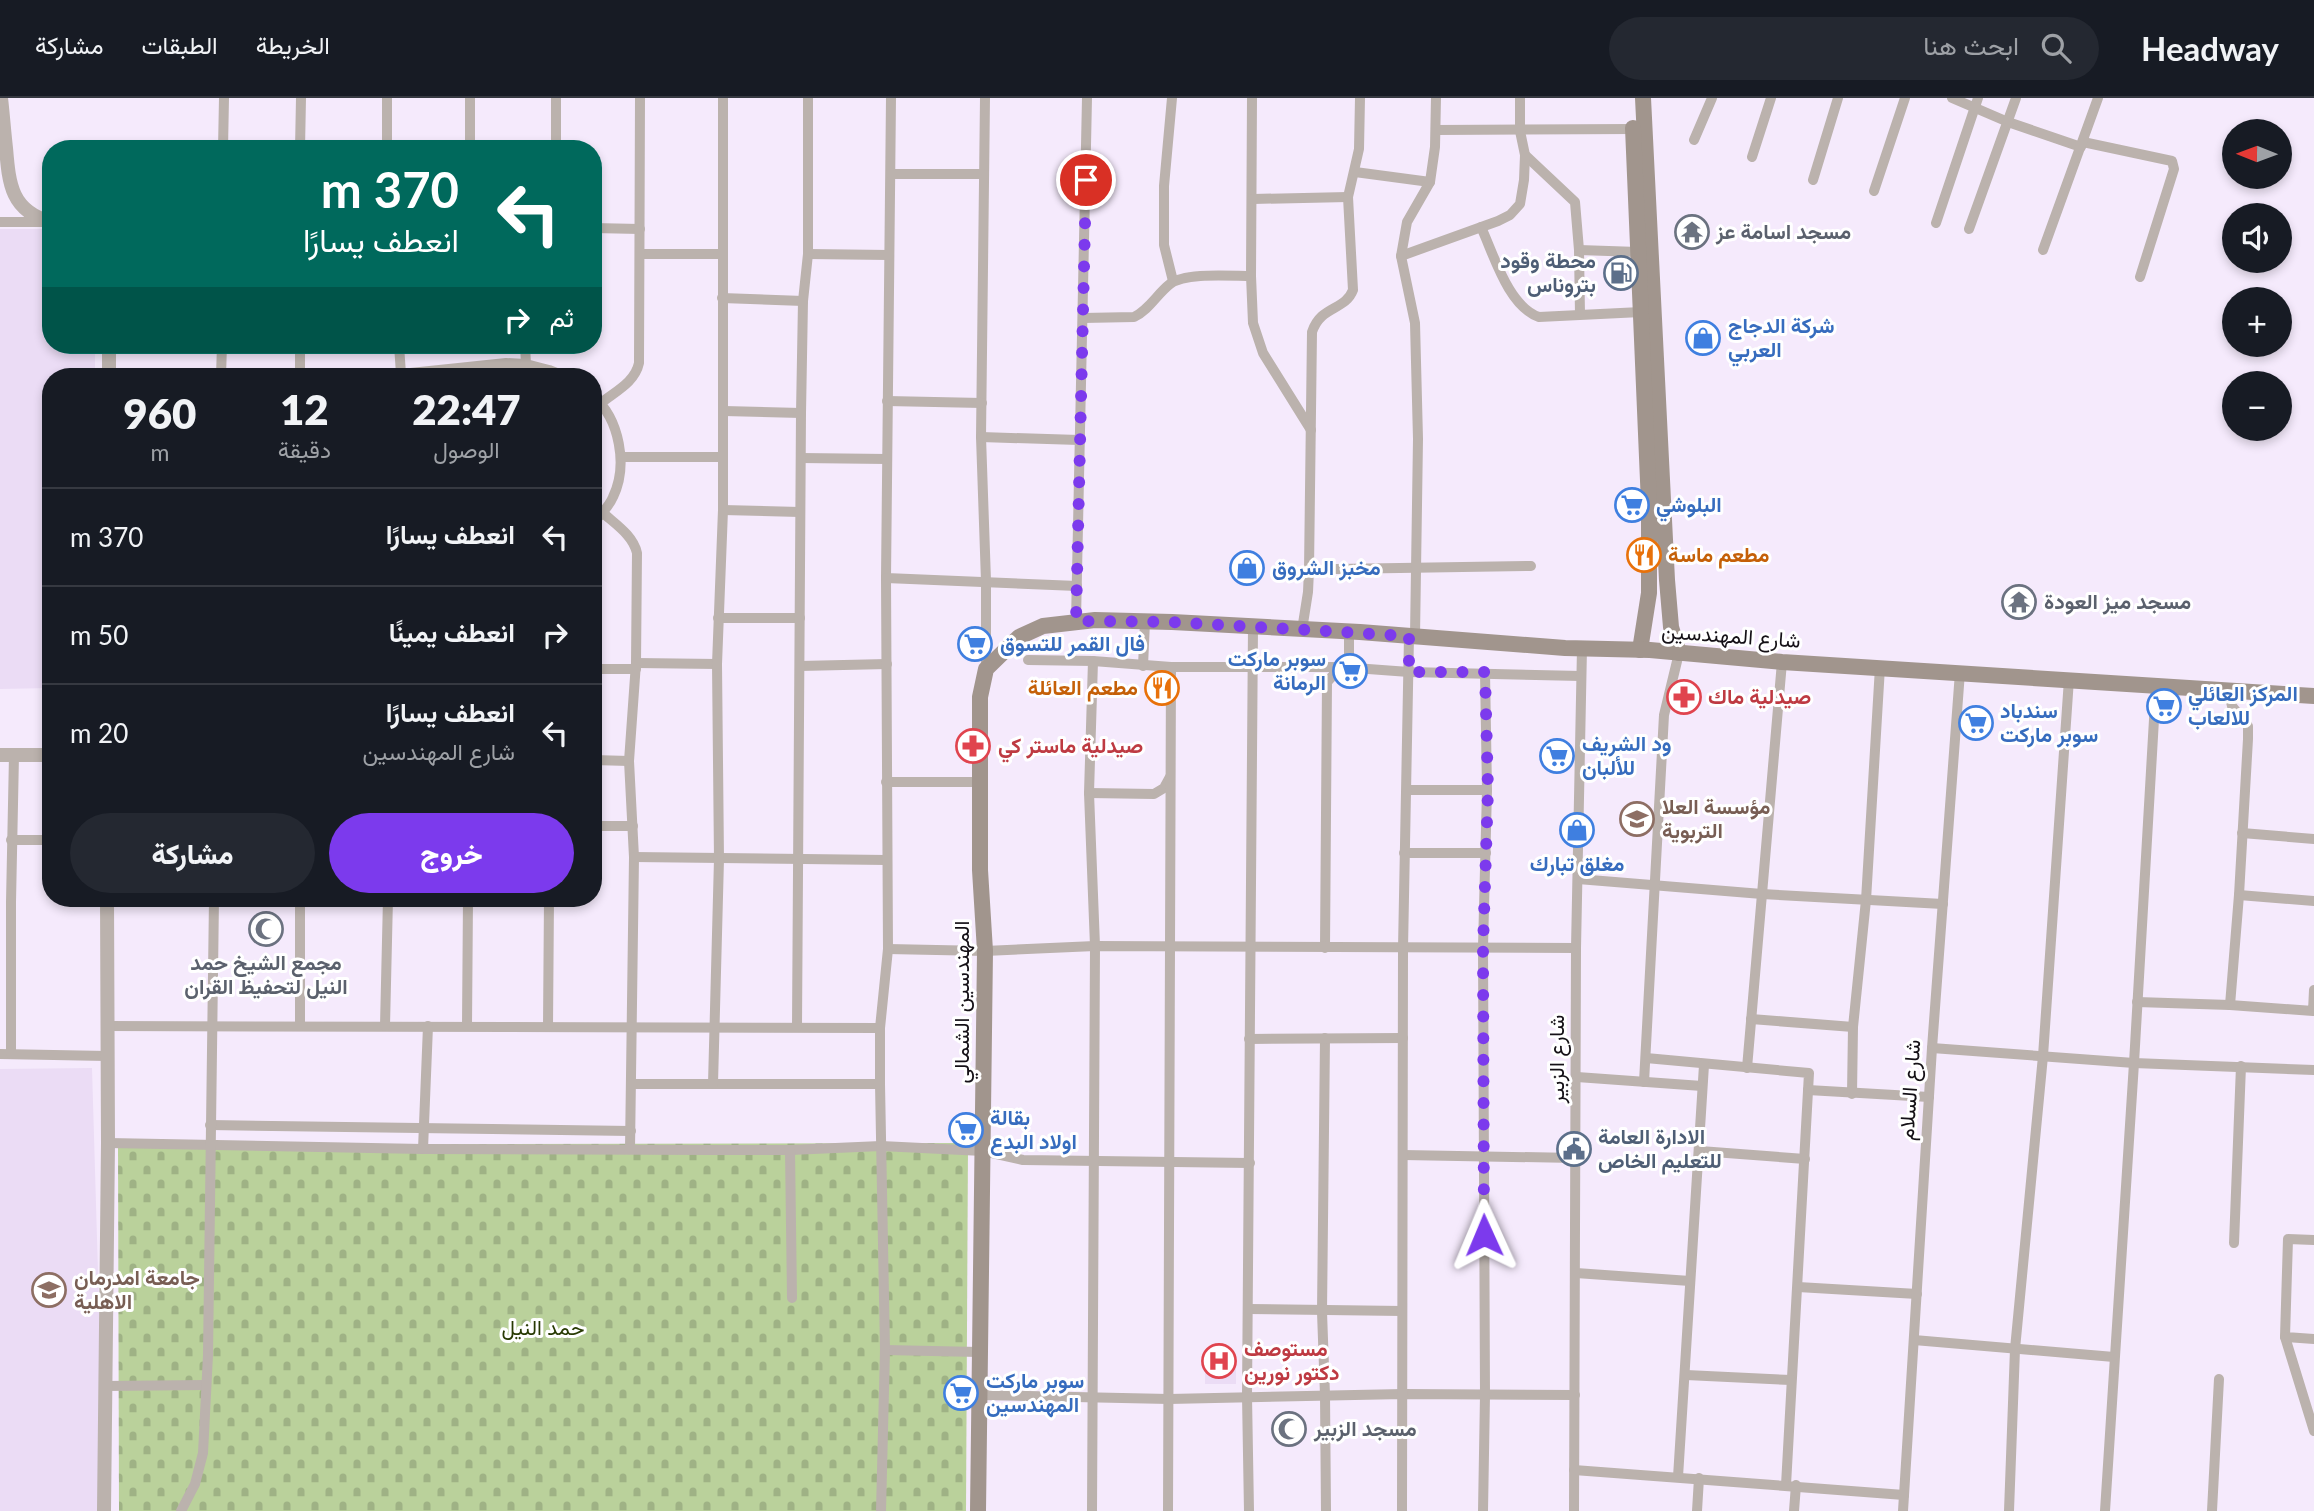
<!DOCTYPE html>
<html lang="ar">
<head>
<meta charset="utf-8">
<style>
	body { margin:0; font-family:Lato,Vazirmatn,sans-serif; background:#242831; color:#f1f3f6; direction:rtl; height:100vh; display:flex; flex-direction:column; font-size:26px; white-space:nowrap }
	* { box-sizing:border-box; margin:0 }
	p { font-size:23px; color:#9ea1a6 }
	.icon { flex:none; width:38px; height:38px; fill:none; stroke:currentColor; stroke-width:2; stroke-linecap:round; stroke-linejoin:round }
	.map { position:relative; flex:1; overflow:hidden; direction:ltr }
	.details { position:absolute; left:42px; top:270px; width:560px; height:539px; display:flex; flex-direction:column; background:#171b24; border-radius:28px; box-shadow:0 4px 10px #0003; direction:rtl }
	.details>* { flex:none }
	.top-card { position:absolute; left:42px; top:42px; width:560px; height:214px; border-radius:28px; box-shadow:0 4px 10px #0003; direction:rtl; background:#00695c; color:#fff; overflow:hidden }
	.needle { width:46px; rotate:271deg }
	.buttons { position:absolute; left:2222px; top:21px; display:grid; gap:14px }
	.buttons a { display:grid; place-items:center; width:70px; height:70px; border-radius:50%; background:#171b24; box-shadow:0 4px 10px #0003; font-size:35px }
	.pin { position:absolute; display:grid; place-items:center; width:60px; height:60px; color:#fff; margin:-30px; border:4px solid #fff; border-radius:50%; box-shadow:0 2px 7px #0007 }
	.me { position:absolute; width:77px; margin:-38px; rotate:359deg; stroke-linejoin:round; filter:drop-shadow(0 0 5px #0008) }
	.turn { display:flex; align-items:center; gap:24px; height:147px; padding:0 28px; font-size:32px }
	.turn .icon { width:91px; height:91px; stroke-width:2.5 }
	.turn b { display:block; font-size:49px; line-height:60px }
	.then { display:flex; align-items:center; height:66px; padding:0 28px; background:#0003; gap:14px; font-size:26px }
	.eta { display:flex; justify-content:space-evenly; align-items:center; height:119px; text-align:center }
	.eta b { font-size:42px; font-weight:800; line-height:49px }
	.cta { display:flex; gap:14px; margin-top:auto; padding:14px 28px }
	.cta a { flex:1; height:80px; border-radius:42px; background:#7c3aed; color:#fff; font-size:28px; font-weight:800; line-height:80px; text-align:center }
	.cta a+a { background:#242831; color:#f1f3f6 }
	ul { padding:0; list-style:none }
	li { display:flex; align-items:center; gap:21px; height:98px; padding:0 28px; border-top:2px solid #363941 }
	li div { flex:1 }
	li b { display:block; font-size:26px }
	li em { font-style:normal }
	header { display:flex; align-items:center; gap:42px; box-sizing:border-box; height:98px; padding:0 35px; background:#171b24; border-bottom:2px solid #363941 }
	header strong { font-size:33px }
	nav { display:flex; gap:38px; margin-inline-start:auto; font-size:24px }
	.search { width:490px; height:63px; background:#242831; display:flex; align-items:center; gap:18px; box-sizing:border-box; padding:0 24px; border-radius:38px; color:#9ea1a6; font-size:26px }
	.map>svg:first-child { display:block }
</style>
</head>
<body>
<header>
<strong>Headway</strong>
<div class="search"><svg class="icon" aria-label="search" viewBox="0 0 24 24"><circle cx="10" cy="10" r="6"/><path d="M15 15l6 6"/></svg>ابحث هنا</div>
<nav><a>الخريطة</a><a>الطبقات</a><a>مشاركة</a></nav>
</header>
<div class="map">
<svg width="2314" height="1413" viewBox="0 0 2314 1413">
	<defs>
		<pattern id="cemetery-stones" width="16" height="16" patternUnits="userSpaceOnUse" patternTransform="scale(1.75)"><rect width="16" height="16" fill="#bad19b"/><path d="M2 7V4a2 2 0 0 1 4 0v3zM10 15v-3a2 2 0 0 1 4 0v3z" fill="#9fb285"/></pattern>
	</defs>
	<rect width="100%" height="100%" fill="#f5eafc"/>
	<g fill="#ebdcf5">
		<polygon points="0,131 51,131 51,247 95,247 95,278 51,278 51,590 0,591"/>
		<polygon points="92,970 105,1413 0,1413 0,971"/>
		<polygon points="1205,1255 1233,1256 1233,1271 1236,1271 1236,1286 1205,1286"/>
	</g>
	<polygon fill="url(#cemetery-stones)" points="968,1045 966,1413 119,1413 118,1047"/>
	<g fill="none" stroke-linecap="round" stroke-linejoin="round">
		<g stroke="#bbb2ad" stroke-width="10">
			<polyline points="470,0 470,51"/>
			<polyline points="556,0 556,51"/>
			<polyline points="891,0 886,480 1077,488"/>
			<polyline points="985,0 981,339 986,483 986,571"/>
			<polyline points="1172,0 1164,88 1164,147 1173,183"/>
			<polyline points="1252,0 1251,178 1253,225 1263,255 1311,332"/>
			<polyline points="1952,0 2008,24 2081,49"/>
			<polyline points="1436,32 1633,31"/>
			<polyline points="1694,42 1712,0"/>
			<polyline points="2083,44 2172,63 2174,71 2140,179"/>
			<polyline points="223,51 224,0"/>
			<polyline points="300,51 301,0"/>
			<polyline points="387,51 387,0"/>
			<polyline points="1525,57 1575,104 1579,152 1580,216"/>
			<polyline points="1752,59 1771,0"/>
			<polyline points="1355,74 1430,84"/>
			<polyline points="891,76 984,76"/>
			<polyline points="1813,82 1838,0"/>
			<polyline points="1874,93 1905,0"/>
			<polyline points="1253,101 1348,99"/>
			<polyline points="0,124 46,124"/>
			<polyline points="1936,125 1978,0"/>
			<path d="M1481 129C1494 157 1508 208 1539 219L1641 214"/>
			<polyline points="593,130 640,131"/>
			<polyline points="1969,131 2016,0"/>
			<polyline points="1579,152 1638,154"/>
			<polyline points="2043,152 2098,0"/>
			<polyline points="641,156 722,156"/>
			<polyline points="808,156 889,157"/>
			<polyline points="1401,158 1498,123 1510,117 1520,106 1524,82 1525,57 1520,33 1520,0"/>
			<polyline points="722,200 803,203"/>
			<path d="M1083 220 1134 219C1149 212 1157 196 1170 186 1185 174 1231 178 1251 178"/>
			<polyline points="399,247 401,276 506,265 526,266"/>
			<polyline points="525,247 526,266 549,272 564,278"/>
			<polyline points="109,277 220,278"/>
			<polyline points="221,278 222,247"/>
			<polyline points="225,278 401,276 401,278"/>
			<polyline points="300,278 300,247"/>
			<path d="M593 298C620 321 628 368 613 399 609 409 600 417 593 425"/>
			<polyline points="887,303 982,305"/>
			<path d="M601 305C616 293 635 284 639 265L640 0"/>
			<polyline points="724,313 801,315"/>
			<polyline points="981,339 1079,342"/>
			<polyline points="621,359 723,359"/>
			<polyline points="801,360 887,361"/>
			<polyline points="723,412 800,414"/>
			<path d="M602 414C615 426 633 437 637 455L636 565 629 663 634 759 630 1051"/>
			<polyline points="1336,471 1531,468"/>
			<polyline points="718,520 800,520"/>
			<polyline points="1076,523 1087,0"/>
			<path d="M1302 532 1308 494 1309 472 1312 234C1321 207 1345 213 1353 192L1348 99 1359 51 1360 0"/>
			<polyline points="1415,538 1418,341 1415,225 1401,158 1407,124 1430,84 1435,49 1436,0"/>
			<polyline points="1028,562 1093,563 1171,569 1341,569 1409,574 1581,578"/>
			<polyline points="636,565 717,566"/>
			<polyline points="800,568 887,566"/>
			<polyline points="1143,568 1145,524"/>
			<polyline points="593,571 636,571"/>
			<polyline points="2228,592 2232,608 2248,628 2248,641 2239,797 2230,907"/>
			<polyline points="593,662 629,663"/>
			<polyline points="886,684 980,684"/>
			<polyline points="1407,692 1487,692"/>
			<polyline points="1089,695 1154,696 1164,690 1170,679"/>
			<polyline points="593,728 633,728"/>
			<polyline points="2242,735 2314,741"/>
			<polyline points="11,742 51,742"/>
			<polyline points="1404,755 1486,755"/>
			<polyline points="634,759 887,762"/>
			<polyline points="1578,781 1762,796 1943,806"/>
			<polyline points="2239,797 2314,803"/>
			<polyline points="1325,850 1327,584 1349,560 1349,533"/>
			<polyline points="888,851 985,853 1095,848 1576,850"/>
			<polyline points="2137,904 2230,907 2313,913 2314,892"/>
			<polyline points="1751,921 1853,929"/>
			<polyline points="107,928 880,930"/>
			<polyline points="300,928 300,800"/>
			<polyline points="385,928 388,800"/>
			<polyline points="467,928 468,800"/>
			<polyline points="548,929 549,800"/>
			<polyline points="797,929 801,315 803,203 808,156 808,0"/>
			<polyline points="1325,940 1322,1214 1325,1297 1326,1413"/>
			<polyline points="1249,941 1403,940"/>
			<polyline points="1932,950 2134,965 2314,972"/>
			<polyline points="0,956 107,958"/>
			<polyline points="11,956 11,804 14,657"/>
			<polyline points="1646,960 1809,975 1786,1387"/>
			<polyline points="1747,970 1782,564"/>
			<polyline points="1577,979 1702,988"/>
			<polyline points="1644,984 1664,617 1679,555"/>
			<polyline points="632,986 880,986"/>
			<polyline points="713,986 719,761 717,566 723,412 723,0"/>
			<polyline points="1808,992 1929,999"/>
			<polyline points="1852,996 1853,929 1866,802 1880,569"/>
			<polyline points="210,1027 631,1033"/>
			<polyline points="108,1045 423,1051 713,1052 790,1052 881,1048 983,1053 1023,1062 1250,1065"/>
			<polyline points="423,1051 428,928"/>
			<polyline points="790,1052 792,1200"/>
			<polyline points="1700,1053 1805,1061"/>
			<polyline points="1403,1057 1576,1060"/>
			<polyline points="2314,1142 2288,1141 2285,1239 2314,1241"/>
			<polyline points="2234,1145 2241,968"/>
			<polyline points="1576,1175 1690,1183"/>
			<polyline points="1798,1189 1917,1196"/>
			<polyline points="1249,1211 1402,1213"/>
			<polyline points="2285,1239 2314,1333"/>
			<polyline points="1914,1242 2114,1259"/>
			<polyline points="885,1252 979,1254"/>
			<polyline points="1686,1277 1791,1282"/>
			<polyline points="104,1288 205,1287"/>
			<polyline points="979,1297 1169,1301 1403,1296 1575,1297"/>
			<polyline points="1574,1372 1904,1397"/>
			<polyline points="1678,1379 1704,967"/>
			<polyline points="181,1413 195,1386 203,1355 208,1257 214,800"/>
			<polyline points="881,1413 885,1252 880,986 880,930 888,851 886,480"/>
			<polyline points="1092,1413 1095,848 1089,695 1093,563"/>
			<polyline points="1168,1413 1171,569"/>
			<polyline points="1249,1413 1247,1298 1253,528"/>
			<polyline points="1402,1413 1403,851 1409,538"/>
			<polyline points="1483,1413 1485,1297 1483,849 1487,692 1485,574"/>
			<polyline points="1574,1413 1576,850 1582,550"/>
			<polyline points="1697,1413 1699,1380"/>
			<polyline points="1794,1413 1796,1387"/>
			<polyline points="1903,1413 1932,950 1960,574"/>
			<polyline points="2009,1413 2015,1251 2043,958 2069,581"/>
			<polyline points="2105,1413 2134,965 2156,587"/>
			<polyline points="2212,1413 2219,1281"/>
		</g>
		<g stroke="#bbb2ad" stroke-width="14">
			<path d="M1 0C3 17 4 33 6 50 9 86 11 113 51 124"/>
			<polyline points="109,278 109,247"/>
			<polyline points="0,657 51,657"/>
			<polyline points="104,1413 108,1045 107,800"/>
		</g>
		<g stroke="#a1958d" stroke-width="16">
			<polyline points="1643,0 1667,482 1671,529 1679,555"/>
			<polyline points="1633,30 1649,406 1649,495 1640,552"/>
			<polyline points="978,1413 985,853 980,772 980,599 986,571 1019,539 1043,528 1095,522 1172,524 1360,534 1565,550 1650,552 1782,564 2314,598"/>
		</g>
	</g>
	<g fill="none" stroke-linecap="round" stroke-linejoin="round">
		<polyline stroke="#7c3aed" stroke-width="12" stroke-dasharray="0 21.6" points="1086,82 1076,523 1172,524 1409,538 1409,574 1485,574 1488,692 1483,849 1484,1137"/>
	</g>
	<defs>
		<g id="temple-ring" transform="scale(1.75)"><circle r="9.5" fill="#fff" stroke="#6b7280" stroke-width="1.5"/><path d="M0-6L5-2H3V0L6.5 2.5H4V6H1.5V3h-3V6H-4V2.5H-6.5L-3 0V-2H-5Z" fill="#6b7280"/></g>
		<g id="fuel-ring" transform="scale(1.75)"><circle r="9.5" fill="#fff" stroke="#5c6f8a" stroke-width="1.5"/><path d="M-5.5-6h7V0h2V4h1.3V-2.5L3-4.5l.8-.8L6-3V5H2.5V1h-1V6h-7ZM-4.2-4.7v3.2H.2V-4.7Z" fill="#5c6f8a"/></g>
		<g id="shop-ring" transform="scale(1.75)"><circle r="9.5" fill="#fff" stroke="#3f7fe0" stroke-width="1.5"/><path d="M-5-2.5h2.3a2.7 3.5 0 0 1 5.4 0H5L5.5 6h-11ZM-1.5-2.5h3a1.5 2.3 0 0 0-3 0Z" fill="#3f7fe0"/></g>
		<g id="supermarket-ring" transform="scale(1.75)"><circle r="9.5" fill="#fff" stroke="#3f7fe0" stroke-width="1.5"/><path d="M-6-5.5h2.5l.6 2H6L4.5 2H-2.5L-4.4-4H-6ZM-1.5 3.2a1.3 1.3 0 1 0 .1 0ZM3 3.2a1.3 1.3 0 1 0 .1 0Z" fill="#3f7fe0"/></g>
		<g id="restaurant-ring" transform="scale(1.75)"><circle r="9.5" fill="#fff" stroke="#e8710a" stroke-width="1.5"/><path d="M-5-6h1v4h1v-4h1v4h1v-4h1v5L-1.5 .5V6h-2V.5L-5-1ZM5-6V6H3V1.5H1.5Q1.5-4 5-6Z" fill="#e8710a"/></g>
		<g id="pharmacy-ring" transform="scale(1.75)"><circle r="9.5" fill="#fff" stroke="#e0444e" stroke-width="1.5"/><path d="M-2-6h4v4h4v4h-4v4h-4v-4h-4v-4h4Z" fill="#e0444e"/></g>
		<g id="school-ring" transform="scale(1.75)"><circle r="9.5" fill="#fff" stroke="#8d6e63" stroke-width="1.5"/><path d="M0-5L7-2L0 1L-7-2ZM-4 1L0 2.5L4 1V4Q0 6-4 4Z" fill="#8d6e63"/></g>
		<g id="mosque-ring" transform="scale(1.75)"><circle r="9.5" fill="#fff" stroke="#6b7280" stroke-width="1.5"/><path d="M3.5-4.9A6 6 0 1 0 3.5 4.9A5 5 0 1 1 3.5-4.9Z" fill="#6b7280"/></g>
		<g id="civic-ring" transform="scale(1.75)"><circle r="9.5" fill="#fff" stroke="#5c6f8a" stroke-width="1.5"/><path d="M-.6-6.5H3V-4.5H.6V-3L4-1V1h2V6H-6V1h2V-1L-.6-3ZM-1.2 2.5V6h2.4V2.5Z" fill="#5c6f8a"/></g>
		<g id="university-ring" transform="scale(1.75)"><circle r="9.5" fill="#fff" stroke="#8d6e63" stroke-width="1.5"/><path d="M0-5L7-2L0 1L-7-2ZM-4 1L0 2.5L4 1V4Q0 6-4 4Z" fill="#8d6e63"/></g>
		<g id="hospital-ring" transform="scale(1.75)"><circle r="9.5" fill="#fff" stroke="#e0444e" stroke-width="1.5"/><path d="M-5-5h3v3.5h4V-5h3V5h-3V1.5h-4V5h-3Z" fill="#e0444e"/></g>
	</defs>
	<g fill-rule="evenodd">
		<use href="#temple-ring" x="1692" y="134"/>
		<use href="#fuel-ring" x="1621" y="175"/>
		<use href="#shop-ring" x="1703" y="240"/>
		<use href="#supermarket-ring" x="1632" y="407"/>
		<use href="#restaurant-ring" x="1644" y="457"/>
		<use href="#shop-ring" x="1247" y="470"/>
		<use href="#temple-ring" x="2019" y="504"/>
		<use href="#supermarket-ring" x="975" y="546"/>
		<use href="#supermarket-ring" x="1350" y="573"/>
		<use href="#restaurant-ring" x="1162" y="590"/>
		<use href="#pharmacy-ring" x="1684" y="599"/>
		<use href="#supermarket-ring" x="2164" y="608"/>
		<use href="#supermarket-ring" x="1976" y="625"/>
		<use href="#pharmacy-ring" x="973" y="648"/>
		<use href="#supermarket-ring" x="1557" y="658"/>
		<use href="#school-ring" x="1637" y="721"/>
		<use href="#shop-ring" x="1577" y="732"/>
		<use href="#mosque-ring" x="266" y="831"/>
		<use href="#supermarket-ring" x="966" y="1032"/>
		<use href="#civic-ring" x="1574" y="1051"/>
		<use href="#university-ring" x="49" y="1192"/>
		<use href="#hospital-ring" x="1219" y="1263"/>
		<use href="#supermarket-ring" x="961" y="1295"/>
		<use href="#mosque-ring" x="1289" y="1331"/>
	</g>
	<g text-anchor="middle" stroke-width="6" stroke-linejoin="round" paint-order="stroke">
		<g font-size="21" font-weight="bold" fill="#5b616d" stroke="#fff" text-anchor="start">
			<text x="1716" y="141">مسجد اسامة عز</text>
			<text x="2044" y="511">مسجد ميز العودة</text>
			<text x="266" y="872" text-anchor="middle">مجمع الشيخ حمد<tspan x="266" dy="24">النيل لتحفيظ القران</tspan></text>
			<text x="1314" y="1338">مسجد الزبير</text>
		</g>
		<g font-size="21" font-weight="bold" fill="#4e5e75" stroke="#fff" text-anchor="end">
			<text x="1596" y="170">محطة وقود<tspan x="1596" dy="24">بتروناس</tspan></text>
			<text x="1598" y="1046" text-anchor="start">الادارة العامة<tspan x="1598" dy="24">للتعليم الخاص</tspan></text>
		</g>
		<g font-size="21" font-weight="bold" fill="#366cbe" stroke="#fff" text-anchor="start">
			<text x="1728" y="235">شركة الدجاج<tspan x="1728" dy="24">العربي</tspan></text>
			<text x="1656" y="414">البلوشي</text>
			<text x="1272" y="477">مخبز الشروق</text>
			<text x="1000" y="553">فال القمر للتسوق</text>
			<text x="1326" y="568" text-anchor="end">سوبر ماركت<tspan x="1326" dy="24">الرمانة</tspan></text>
			<text x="2188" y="603">المركز العائلي<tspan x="2188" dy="24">للالعاب</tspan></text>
			<text x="2000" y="620">سندباد<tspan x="2000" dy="24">سوبر ماركت</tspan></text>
			<text x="1582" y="653">ود الشريف<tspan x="1582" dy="24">للألبان</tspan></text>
			<text x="1577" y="773" text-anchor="middle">مغلق تبارك</text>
			<text x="990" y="1027">بقالة<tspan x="990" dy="24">اولاد البدع</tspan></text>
			<text x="986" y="1290">سوبر ماركت<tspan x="986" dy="24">المهندسين</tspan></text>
		</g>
		<g font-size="21" font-weight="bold" fill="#c56008" stroke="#fff" text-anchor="start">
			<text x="1668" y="464">مطعم ماسة</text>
			<text x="1138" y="597" text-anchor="end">مطعم العائلة</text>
		</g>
		<g font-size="21" fill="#141016" stroke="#fff">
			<text transform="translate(1731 538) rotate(4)" y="7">شارع المهندسين</text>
			<text transform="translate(962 904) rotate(-90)" y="7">المهندسين الشمالي</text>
			<text transform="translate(1557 961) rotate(-90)" y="7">شارع الزبير</text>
			<text transform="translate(1910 992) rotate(-86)" y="7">شارع السلام</text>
		</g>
		<g font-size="21" font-weight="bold" fill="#be3a42" stroke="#fff" text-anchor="start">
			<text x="1708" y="606">صيدلية ماك</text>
			<text x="998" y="655">صيدلية ماستر كي</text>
			<text x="1244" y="1258">مستوصف<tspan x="1244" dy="24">دكتور نورين</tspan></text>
		</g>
		<g font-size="21" font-weight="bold" fill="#785e54" stroke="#fff" text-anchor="start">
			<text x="1662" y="716">مؤسسة العلا<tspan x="1662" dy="24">التربوية</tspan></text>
			<text x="74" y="1187">جامعة امدرمان<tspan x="74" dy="24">الاهلية</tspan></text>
		</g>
		<g font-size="21" fill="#283a03" stroke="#fff">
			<text x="543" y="1237">حمد النيل</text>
		</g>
	</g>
</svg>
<div class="buttons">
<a><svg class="needle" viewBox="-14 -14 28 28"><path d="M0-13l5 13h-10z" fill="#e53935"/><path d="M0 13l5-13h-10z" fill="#9ea1a6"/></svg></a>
<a><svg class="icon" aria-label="sound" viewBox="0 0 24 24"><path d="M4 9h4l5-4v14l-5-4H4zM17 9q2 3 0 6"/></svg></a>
<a>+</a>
<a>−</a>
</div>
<div class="pin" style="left:1086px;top:82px;background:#d93025"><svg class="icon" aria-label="arrive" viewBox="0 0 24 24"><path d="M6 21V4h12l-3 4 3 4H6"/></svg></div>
<svg class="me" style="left:1484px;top:1137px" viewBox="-20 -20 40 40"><path d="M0-17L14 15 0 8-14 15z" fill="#7c3aed" stroke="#fff" stroke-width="4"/></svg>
<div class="top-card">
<div class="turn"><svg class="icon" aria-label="left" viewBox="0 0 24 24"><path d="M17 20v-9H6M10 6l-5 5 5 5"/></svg><div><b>370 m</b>انعطف يسارًا</div></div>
<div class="then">ثم<svg class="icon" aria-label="right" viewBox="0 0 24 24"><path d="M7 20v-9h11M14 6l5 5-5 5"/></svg></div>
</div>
<section class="details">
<div class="eta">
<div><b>22:47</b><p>الوصول</p></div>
<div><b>12</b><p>دقيقة</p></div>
<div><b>960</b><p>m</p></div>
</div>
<ul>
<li><svg class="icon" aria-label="left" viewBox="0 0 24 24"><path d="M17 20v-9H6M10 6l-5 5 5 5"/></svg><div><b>انعطف يسارًا</b></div><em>370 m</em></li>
<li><svg class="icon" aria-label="right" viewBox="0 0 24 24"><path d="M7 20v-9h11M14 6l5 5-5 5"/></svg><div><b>انعطف يمينًا</b></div><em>50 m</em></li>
<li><svg class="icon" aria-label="left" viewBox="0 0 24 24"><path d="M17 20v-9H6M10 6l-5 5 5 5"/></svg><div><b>انعطف يسارًا</b><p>شارع المهندسين</p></div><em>20 m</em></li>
</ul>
<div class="cta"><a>خروج</a><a>مشاركة</a></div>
</section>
</div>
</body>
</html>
